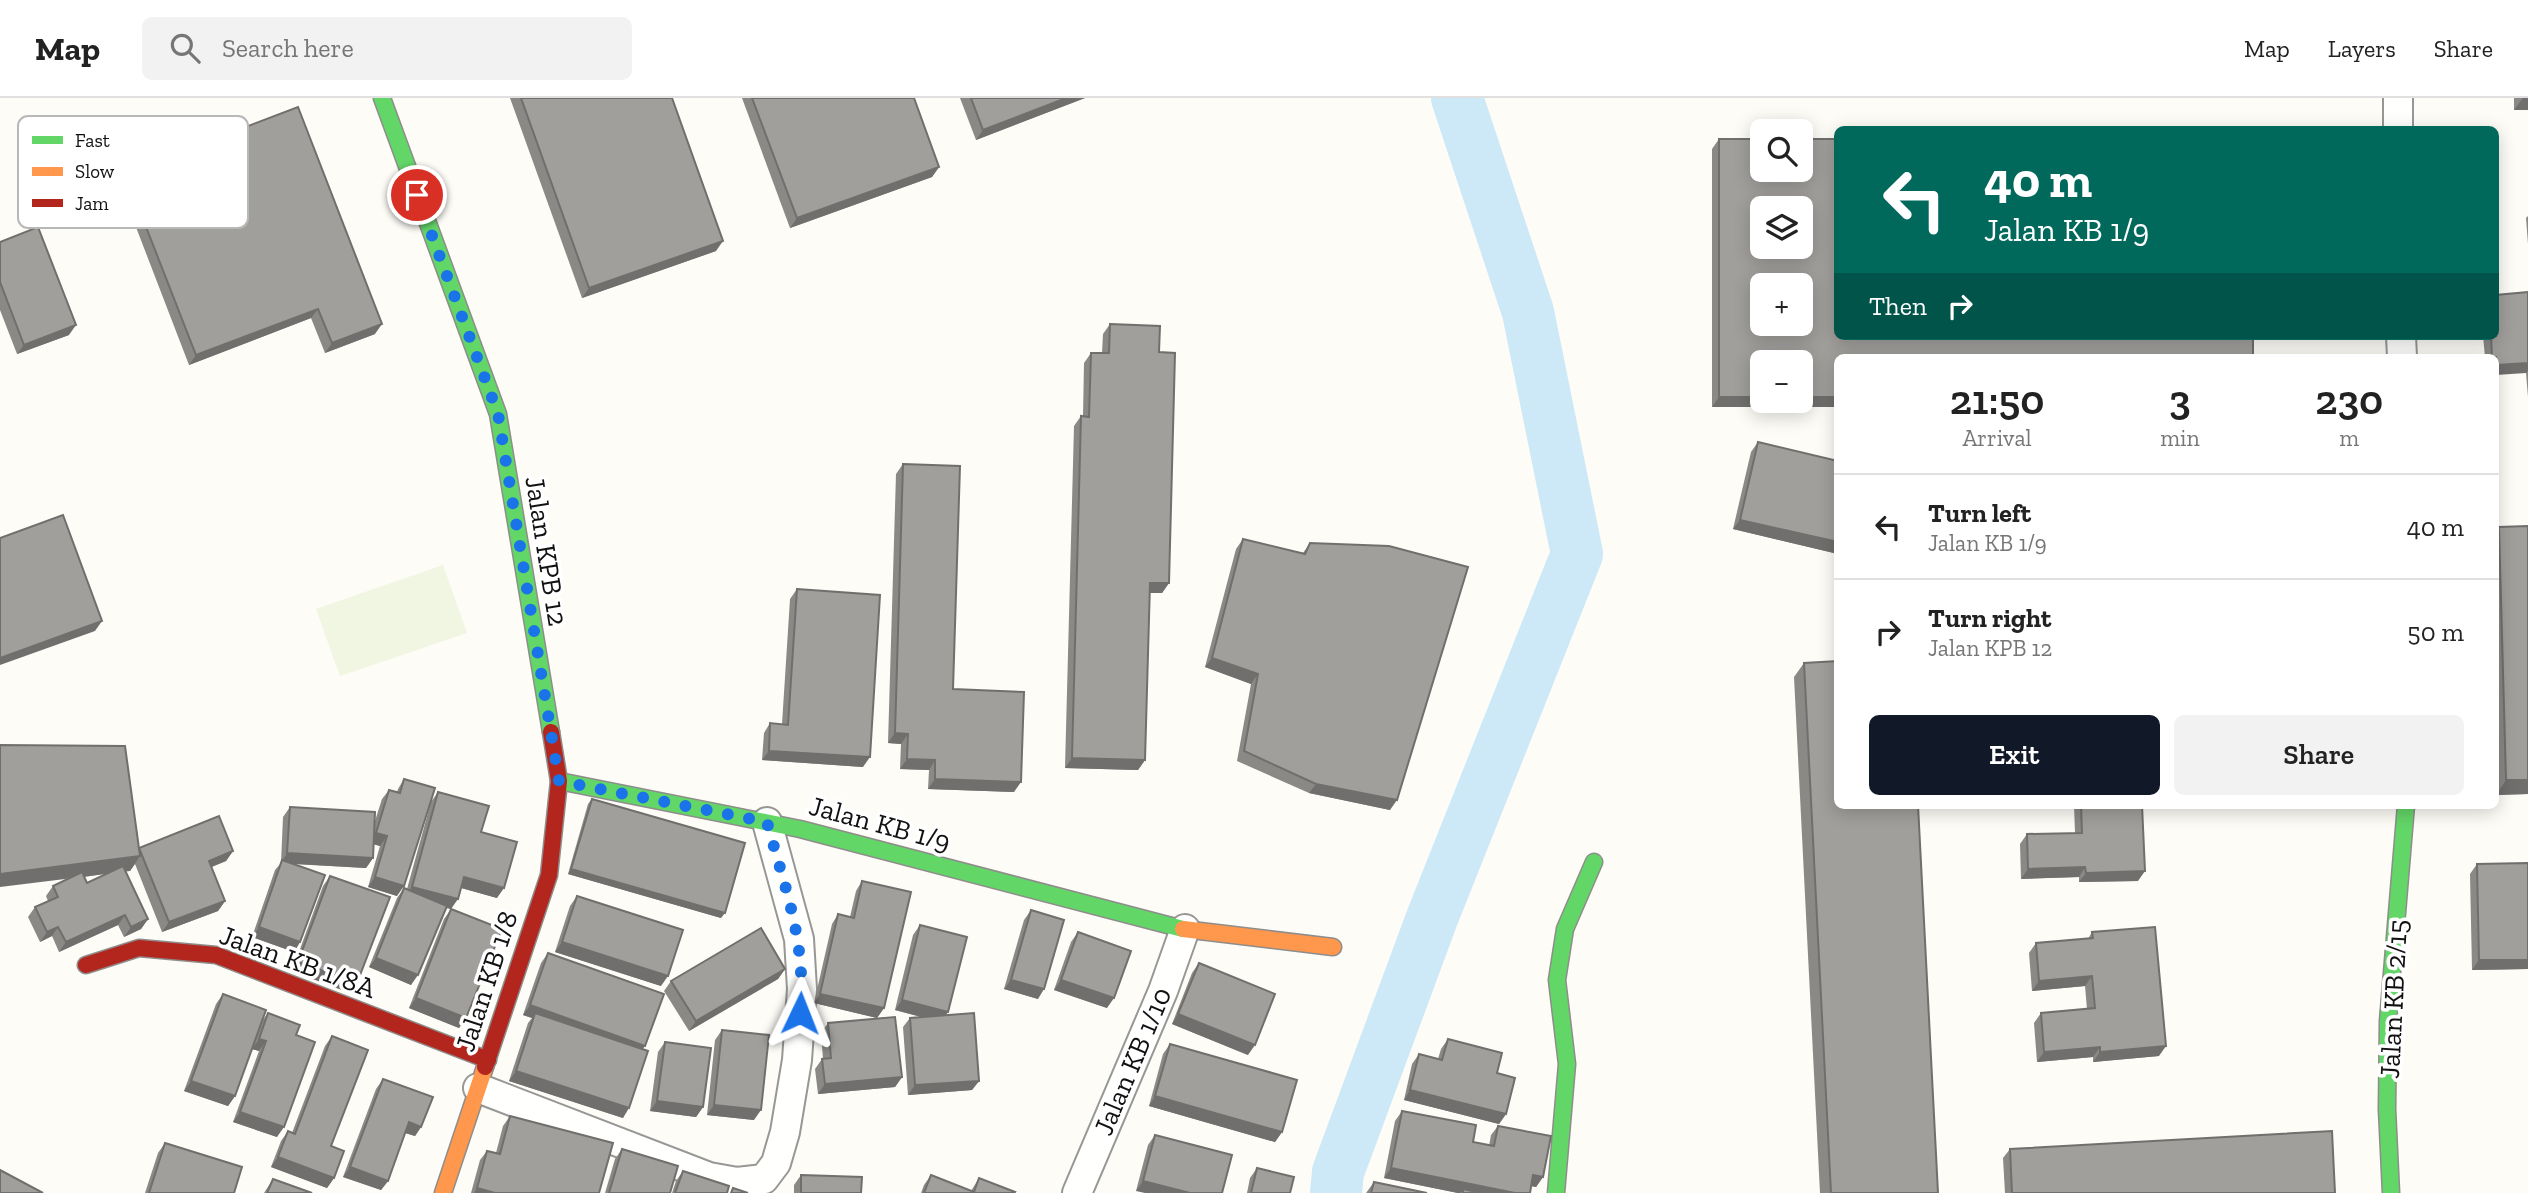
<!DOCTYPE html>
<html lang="en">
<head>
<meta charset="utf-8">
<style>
	body { margin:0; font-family:"Zilla Slab",serif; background:#f2f2f2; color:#222; height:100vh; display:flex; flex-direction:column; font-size:26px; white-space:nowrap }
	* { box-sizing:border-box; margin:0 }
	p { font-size:23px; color:#767676 }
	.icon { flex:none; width:38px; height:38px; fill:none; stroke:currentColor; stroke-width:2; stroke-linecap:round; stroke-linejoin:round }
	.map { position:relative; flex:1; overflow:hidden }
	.drawer { position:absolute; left:1834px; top:256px; width:665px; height:455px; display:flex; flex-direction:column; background:#fff; border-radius:10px; box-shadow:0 4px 18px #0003 }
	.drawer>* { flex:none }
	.hud { position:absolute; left:1834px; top:28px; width:665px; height:214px; border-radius:10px; box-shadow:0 4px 18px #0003; background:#00695c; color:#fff; overflow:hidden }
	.fabs { position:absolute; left:1750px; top:21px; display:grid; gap:14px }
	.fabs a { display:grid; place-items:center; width:63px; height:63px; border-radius:10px; background:#fff; box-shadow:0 4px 18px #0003; font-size:35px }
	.pin { position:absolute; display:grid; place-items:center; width:60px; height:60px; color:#fff; margin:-30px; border:4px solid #fff; border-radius:50%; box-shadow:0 2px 7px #0007 }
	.me { position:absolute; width:77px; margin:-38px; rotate:2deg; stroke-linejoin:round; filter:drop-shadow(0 0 5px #0008) }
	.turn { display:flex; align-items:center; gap:24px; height:147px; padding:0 35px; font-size:32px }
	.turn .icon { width:91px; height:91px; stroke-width:2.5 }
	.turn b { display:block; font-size:49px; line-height:60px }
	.then { display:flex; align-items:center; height:66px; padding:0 35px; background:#0003; gap:14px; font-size:26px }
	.eta { display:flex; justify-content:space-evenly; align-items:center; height:119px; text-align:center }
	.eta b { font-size:42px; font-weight:600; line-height:49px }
	.cta { display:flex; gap:14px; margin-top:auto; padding:14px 35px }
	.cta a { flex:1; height:80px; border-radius:10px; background:#111827; color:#fff; font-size:28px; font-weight:600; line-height:80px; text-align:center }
	.cta a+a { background:#f2f2f2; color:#222 }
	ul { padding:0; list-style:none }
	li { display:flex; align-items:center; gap:21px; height:105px; padding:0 35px; border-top:2px solid #e0e0e0 }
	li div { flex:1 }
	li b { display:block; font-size:26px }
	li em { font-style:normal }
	header { display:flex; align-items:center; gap:42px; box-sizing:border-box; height:98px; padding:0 35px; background:#fff; border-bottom:2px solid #e0e0e0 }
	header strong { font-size:33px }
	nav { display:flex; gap:38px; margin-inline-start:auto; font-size:24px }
	.search { width:490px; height:63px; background:#f2f2f2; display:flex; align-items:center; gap:18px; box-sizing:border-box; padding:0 24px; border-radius:10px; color:#767676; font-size:26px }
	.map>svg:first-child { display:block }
</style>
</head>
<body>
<header>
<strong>Map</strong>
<div class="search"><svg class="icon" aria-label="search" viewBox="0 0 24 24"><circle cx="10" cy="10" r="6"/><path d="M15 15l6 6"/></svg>Search here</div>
<nav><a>Map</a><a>Layers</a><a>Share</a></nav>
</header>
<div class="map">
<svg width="2528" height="1095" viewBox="0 0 2528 1095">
	<rect width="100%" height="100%" fill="#fdfcf7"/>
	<polygon fill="#f0f6e1" points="443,467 467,535 340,578 316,511"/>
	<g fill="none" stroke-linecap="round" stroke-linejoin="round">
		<polyline stroke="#cde8f7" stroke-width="52" points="1336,1095 1338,1074 1432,820 1577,456 1528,214 1457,0"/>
		<g stroke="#979795" stroke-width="32">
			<g id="street">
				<polyline points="2398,0 2398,32"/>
				<polyline points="2401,238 2402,259"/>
				<polyline points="478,990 709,1079 737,1084 764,1081 776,1065 785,1034 797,962 802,891 799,841 767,724"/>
				<polyline points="1077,1095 1163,893 1185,831"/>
			</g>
		</g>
		<g stroke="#8e8d8b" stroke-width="19">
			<g id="fast">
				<polyline points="382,0 498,316 551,634"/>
				<polyline points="559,683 800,731 1183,831"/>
				<polyline points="1556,1095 1567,966 1557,882 1565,831 1594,764"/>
				<polyline points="2391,1095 2387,1011 2388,923 2406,707"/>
			</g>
		</g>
		<g stroke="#8e8d8b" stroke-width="19">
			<g id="slow">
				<polyline points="1183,831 1333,849"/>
				<polyline points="443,1095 485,969"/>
			</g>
		</g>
		<g stroke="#8e8d8b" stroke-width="19">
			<g id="jam">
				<polyline points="86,867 139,850 216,857 488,962"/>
				<polyline points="485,969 549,777 559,683 551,634"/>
			</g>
		</g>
		<use href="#street" stroke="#fffffe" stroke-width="28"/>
		<use href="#fast" stroke="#63d668" stroke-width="16"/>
		<use href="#slow" stroke="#ff974d" stroke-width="16"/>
		<use href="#jam" stroke="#b3261e" stroke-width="16"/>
	</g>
	<g fill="#8a8986" fill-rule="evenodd">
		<polygon points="510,0 672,0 716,153 582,200"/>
		<polygon points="742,0 914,0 939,69 932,79 790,130"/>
		<polygon points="960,0 1085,0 976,42"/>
		<rect x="2514" y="0" width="14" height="12"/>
		<polygon points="1719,41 1838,238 1712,309 1712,51"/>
		<polygon points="125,75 375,236 325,255 311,220 189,267 119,85"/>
		<polygon points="2528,118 2528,146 2526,120"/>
		<polygon points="0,144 69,237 17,256 0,212"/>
		<polygon points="2528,194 2528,299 2526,275 2496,259 2485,259 2483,238 2496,238"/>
		<polygon points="1110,226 1159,254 1169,485 1162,495 1150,495 1145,662 1138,672 1065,670 1074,328 1081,318 1083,318 1084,265 1091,255 1102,255 1103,236"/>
		<polygon points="1758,344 1838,363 1838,456 1733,431 1751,354"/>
		<polygon points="903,366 953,591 1014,694 928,691 929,672 900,671 901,646 888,645 896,376"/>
		<polygon points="2499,429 2528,696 2496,697 2496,434"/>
		<polygon points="1243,441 1303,455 1310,445 1390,712 1309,695 1237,663 1251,586 1205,569 1236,451"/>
		<polygon points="797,491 863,669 762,662 764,635 770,625 782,626 790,501"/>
		<polygon points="1804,565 1938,1095 1820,1095 1794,579"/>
		<polygon points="404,681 397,798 368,789 380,748 373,746 373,760 366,770 292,766 300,844 294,854 252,839 275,772 281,765 283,719 290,709 374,726 382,701 389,692 397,694 398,691"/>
		<polygon points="438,694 481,734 497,800 461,790 451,811 466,920 459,930 409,910 444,821 451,811 446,810 411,887 369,869 397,800 404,790 407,791 431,704"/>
		<polygon points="592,701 721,820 568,776 588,706"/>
		<polygon points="2074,707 2142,707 2138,783 2079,784 2079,779 2021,781 2020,746 2027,736 2075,735"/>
		<path d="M139 750 233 753 226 763 211 769 225 803 218 813 162 834 135 766 130 773H125L148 821 141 831 124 839 118 827 59 854 52 838 40 844 28 819 35 809 48 803 46 798 53 788ZM109 775 87 785 84 779Z"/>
		<polygon points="2528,765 2528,871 2472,872 2470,776 2477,766"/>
		<polygon points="330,778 357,885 350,895 292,873 323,788"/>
		<polygon points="862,783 884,910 877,920 814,905 832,826 838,816 850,819 856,793"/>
		<polygon points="577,798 661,888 555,854 570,808"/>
		<polygon points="1031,812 1038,901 1004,891 1024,822"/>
		<polygon points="920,827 946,917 979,983 972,992 908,997 903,929 910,920 921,919 895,912 913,837"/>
		<polygon points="1078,834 1107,910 1054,892 1071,844"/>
		<polygon points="2092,834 2159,958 2093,964 2093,959 2037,964 2034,925 2041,915 2087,911 2085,888 2032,893 2029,855 2036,845 2088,841"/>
		<polygon points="548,855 643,951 623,1020 509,983 528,925 532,920 523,917 541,865"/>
		<polygon points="1199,865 1248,957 1172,926 1192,875"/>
		<polygon points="785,871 778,881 689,933 664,893 671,883"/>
		<polygon points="223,896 262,923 268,915 296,937 277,1039 233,1024 259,953 252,951 235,998 228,1008 184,993 216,906"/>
		<polygon points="828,925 902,979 895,989 818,996 815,971 822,961 823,961 821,935"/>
		<polygon points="722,932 754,1022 707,1017 715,942"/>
		<polygon points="332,938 331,1048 334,1080 327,1090 271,1069 281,1043 288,1033 292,1035 325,948"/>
		<polygon points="1448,941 1497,975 1506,1016 1499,1026 1404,1002 1412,966 1419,956 1438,961 1441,951"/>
		<polygon points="665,944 703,1009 696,1019 650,1013 658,954"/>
		<polygon points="1170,946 1282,1034 1275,1044 1149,1008 1163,956"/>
		<polygon points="383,981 421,1029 415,1038 405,1035 388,1083 381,1092 343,1079 376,991"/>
		<polygon points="1402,1013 1473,1044 1489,1048 1491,1037 1498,1028 1543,1079 1536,1089 1531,1088 1530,1095 1458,1095 1384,1080 1395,1023"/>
		<polygon points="510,1018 599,1095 471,1095 480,1062 487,1053 496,1055 503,1028"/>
		<polygon points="1155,1037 1232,1057 1136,1093 1148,1047"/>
		<polygon points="165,1045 234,1095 145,1095 158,1055"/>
		<polygon points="622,1051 670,1095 605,1095 615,1061"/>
		<polygon points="2010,1051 2335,1095 2005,1095 2003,1060"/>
		<polygon points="1257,1070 1290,1095 1247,1095 1250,1080"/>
		<polygon points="683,1073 727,1095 672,1095 676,1083"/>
		<polygon points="801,1077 861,1095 794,1095 794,1087"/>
		<polygon points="931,1077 971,1093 979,1080 1014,1095 921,1095 924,1087"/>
		<polygon points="273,1081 312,1095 264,1095"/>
		<polygon points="1374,1084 1427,1095 1366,1095"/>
	</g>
	<g fill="#716f6d">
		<polygon points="1066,0 1085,0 976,42 983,32"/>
		<polygon points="2523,0 2528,0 2528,12 2514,12"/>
		<polygon points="939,69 932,79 790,130 797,120"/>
		<polygon points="723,143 716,153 582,200 589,190"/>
		<polygon points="318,211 311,220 189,267 196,257"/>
		<polygon points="382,226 375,236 325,255 332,245"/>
		<polygon points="76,227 69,237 17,256 24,247"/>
		<polygon points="2528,265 2528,273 2526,275 2496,277 2496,267"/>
		<polygon points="1719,299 1762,299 1762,303 1801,303 1801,299 1838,299 1838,309 1712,309"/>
		<polygon points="1740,422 1838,444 1838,456 1733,431"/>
		<polygon points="1150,485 1169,485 1162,495 1143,495"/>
		<polygon points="102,523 95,533 0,567 0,560"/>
		<polygon points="1212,560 1258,576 1251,586 1205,569"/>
		<polygon points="895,635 908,636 901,646 888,645"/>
		<polygon points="769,653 870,659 863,669 762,662"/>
		<polygon points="1072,660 1145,662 1138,672 1065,670"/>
		<polygon points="907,661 935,662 929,672 900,671"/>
		<polygon points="935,681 1021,684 1014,694 928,691"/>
		<polygon points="2506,682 2528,682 2528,696 2496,697"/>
		<polygon points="1316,686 1397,702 1390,712 1309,695"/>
		<polygon points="376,735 387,738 380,748 369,745"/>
		<polygon points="233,753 226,763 202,773 209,763"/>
		<polygon points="287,755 373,760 366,770 281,765"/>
		<polygon points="140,758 130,773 0,789 0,776"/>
		<polygon points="2085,769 2079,779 2021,781 2028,771"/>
		<polygon points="571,771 725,815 721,820 568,776"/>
		<polygon points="2145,773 2138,783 2079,784 2086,775"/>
		<polygon points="375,779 404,788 397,798 368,789"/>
		<polygon points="464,779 504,790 497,800 458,789"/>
		<polygon points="412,789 458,801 451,811 405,798"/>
		<polygon points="225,803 218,813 162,834 169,824"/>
		<polygon points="125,817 118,827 59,854 66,844"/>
		<polygon points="148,821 141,831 124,839 131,829"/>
		<polygon points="58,829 52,838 40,844 47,834"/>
		<polygon points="259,829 300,844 294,854 252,839"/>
		<polygon points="562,844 668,878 661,888 555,854"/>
		<polygon points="376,860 418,877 411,887 369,869"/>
		<polygon points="2479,862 2528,862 2528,871 2472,872"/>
		<polygon points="298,864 357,885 350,895 292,873"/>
		<polygon points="785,871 778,881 689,933 696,923"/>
		<polygon points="2092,878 2085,888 2032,893 2039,883"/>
		<polygon points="1011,882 1044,891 1038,901 1004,891"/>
		<polygon points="1061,882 1114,900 1107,910 1054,892"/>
		<polygon points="820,896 884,910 877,920 814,905"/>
		<polygon points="416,900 466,920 459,930 409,910"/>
		<polygon points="902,902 948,914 941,924 895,912"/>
		<polygon points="530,907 645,948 638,957 535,915 532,920 523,917"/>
		<polygon points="1178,916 1255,947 1248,957 1172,926"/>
		<polygon points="259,941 266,943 259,953 252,951"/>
		<polygon points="2166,948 2159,958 2093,964 2100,954"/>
		<polygon points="2100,949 2093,959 2037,964 2044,954"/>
		<polygon points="516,973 629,1010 623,1020 509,983"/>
		<polygon points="902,979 895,989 818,996 825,986"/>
		<polygon points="191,983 235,998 228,1008 184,993"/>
		<polygon points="979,983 972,992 908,997 915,987"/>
		<polygon points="1410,992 1506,1016 1499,1026 1404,1002"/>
		<polygon points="1155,998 1282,1034 1275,1044 1149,1008"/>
		<polygon points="657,1003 703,1009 696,1019 650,1013"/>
		<polygon points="714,1007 761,1012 754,1022 707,1017"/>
		<polygon points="240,1014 284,1029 277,1039 233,1024"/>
		<polygon points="409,1024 421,1029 415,1038 402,1034"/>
		<polygon points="278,1059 334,1080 327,1090 271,1069"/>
		<polygon points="350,1069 388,1083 381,1092 343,1079"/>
		<polygon points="1391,1070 1515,1095 1463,1095 1463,1091 1461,1095 1458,1095 1384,1080"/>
		<polygon points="1533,1077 1543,1079 1536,1089 1526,1087"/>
		<polygon points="1143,1083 1190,1095 1145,1095 1136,1093"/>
		<polygon points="477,1090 495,1095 474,1095"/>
	</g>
	<g fill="#a19f9c" stroke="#716f6d" stroke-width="2" fill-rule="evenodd">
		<polygon points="521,0 672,0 723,143 589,190"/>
		<polygon points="752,0 914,0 939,69 797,120"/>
		<polygon points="971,0 1066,0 983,32"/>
		<polygon points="298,9 382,226 332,245 318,211 196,257 125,75"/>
		<path d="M1719 41H1762V72H1801V41H1838V238H2253V259H1838V299H1801V264H1762V299H1719ZM1762 110H1801V149H1762ZM1762 187H1801V226H1762Z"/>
		<polygon points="38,129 76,227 24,247 0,184 0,144"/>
		<polygon points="2528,194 2528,265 2496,267 2496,259 2492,259 2491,238 2496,238 2496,197"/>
		<polygon points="1110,226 1160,228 1159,254 1175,255 1169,485 1150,485 1145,662 1072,660 1081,318 1089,319 1091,255 1109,255"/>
		<polygon points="1758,344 1838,363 1838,444 1740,422"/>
		<polygon points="903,366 960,368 953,591 1024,594 1021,684 935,681 935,662 907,661 908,636 895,635"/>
		<polygon points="63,417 102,523 0,560 0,440"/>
		<polygon points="2528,428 2528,682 2506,682 2499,429"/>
		<polygon points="1243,441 1305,456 1310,445 1389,448 1468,469 1397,702 1316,686 1244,653 1258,576 1212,560"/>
		<polygon points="797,491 880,497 870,659 769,653 770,625 788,627"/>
		<polygon points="1838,563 1838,707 1918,707 1938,1095 1831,1095 1804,565"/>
		<polygon points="0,647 125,648 140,758 0,776"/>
		<polygon points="404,681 435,690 404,788 375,779 387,738 376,735 389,692 400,695"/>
		<polygon points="438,694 489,708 481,734 517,744 504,790 464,779 458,801 412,789"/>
		<polygon points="592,701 745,745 725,815 571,771"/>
		<polygon points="2081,707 2142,707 2145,773 2086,775 2085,769 2028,771 2027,736 2082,735"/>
		<polygon points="290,709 375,714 373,760 287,755"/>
		<polygon points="219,718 233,753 209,763 225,803 169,824 139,750"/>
		<polygon points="282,762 325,777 300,844 259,829"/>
		<polygon points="2528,765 2528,862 2479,862 2477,766"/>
		<polygon points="123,768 148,821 131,829 125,817 66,844 58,829 47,834 35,809 58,799 53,788 82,774 87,785"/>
		<polygon points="330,778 390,799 357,885 298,864"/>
		<polygon points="862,783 911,794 884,910 820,896 838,816 854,820"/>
		<polygon points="404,790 447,808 418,877 376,860"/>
		<polygon points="577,798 683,832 668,878 562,844"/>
		<polygon points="451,811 502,831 466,920 416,900"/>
		<polygon points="1031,812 1064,822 1044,891 1011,882"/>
		<polygon points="920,827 967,839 948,914 902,902"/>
		<polygon points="2155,829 2166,948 2100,954 2100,949 2044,954 2041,915 2095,910 2092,878 2039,883 2036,845 2093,840 2092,834"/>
		<polygon points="761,830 785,871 696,923 671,883"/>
		<polygon points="1078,834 1131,853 1114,900 1061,882"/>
		<polygon points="548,855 664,896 645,948 530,907"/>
		<polygon points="1199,865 1275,896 1255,947 1178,916"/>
		<polygon points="223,896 266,912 235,998 191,983"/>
		<polygon points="268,915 300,927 296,937 315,944 284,1029 240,1014 266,943 259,941"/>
		<polygon points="535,915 648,953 629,1010 516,973"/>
		<polygon points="974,915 979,983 915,987 910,920"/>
		<polygon points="895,919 902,979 825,986 822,961 831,960 828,925"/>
		<polygon points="722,932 769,937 761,1012 714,1007"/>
		<polygon points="332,938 368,952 331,1048 344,1053 334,1080 278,1059 288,1033 295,1036"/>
		<polygon points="1448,941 1502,955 1497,975 1515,980 1506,1016 1410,992 1419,956 1442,962"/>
		<polygon points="665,944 711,950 703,1009 657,1003"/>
		<polygon points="1170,946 1297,982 1282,1034 1155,998"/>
		<polygon points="383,981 433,999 421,1029 409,1024 388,1083 350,1069"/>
		<polygon points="1402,1013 1476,1027 1473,1044 1494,1048 1498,1028 1551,1038 1543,1079 1533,1077 1530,1095 1515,1095 1391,1070"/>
		<polygon points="510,1018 613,1045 599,1095 495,1095 477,1090 487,1053 500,1056"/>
		<polygon points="2332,1033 2335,1095 2012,1095 2010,1051"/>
		<polygon points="1155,1037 1232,1057 1222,1095 1190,1095 1143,1083"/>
		<polygon points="165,1045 242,1069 234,1095 149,1095"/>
		<polygon points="622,1051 678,1068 670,1095 609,1095"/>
		<polygon points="1257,1070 1294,1079 1290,1095 1251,1095"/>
		<polygon points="0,1072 43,1095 0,1095"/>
		<polygon points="683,1073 729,1088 727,1095 675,1095"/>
		<polygon points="801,1077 862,1079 861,1095 801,1095"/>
		<polygon points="931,1077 974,1094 979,1080 1015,1094 1014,1095 924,1095"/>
		<polygon points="273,1081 312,1095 267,1095"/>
		<polygon points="1374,1084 1427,1095 1371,1095"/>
		<polygon points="733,1090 748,1095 731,1095"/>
		<polygon points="1463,1091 1481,1095 1463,1095"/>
	</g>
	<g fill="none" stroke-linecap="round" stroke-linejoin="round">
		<path stroke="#1a73e8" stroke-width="12" stroke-dasharray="0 21.6" d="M417 97 498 316 559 683 767 724C785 790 807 846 800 915"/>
	</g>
	<g text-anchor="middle" stroke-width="7" stroke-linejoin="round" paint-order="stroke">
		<g font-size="28" fill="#111" stroke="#fff">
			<text transform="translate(547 453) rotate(81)" y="10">Jalan KPB 12</text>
			<text transform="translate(880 725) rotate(15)" y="10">Jalan KB 1/9</text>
			<text transform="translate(298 863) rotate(20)" y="10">Jalan KB 1/8A</text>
			<text transform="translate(486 883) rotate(-72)" y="10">Jalan KB 1/8</text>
			<text transform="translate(2393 901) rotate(-87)" y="10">Jalan KB 2/15</text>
			<text transform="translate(1132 963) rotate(-67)" y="10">Jalan KB 1/10</text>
		</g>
	</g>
	<rect x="18" y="18" width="230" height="112" rx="10" fill="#fff" stroke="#b8b8b8" stroke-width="2"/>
	<rect x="32" y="38" width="31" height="8" fill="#63d668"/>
	<rect x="32" y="69" width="31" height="9" fill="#ff974d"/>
	<rect x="32" y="101" width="31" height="8" fill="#b3261e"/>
	<g font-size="19" fill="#111">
		<text x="75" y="49">Fast</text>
		<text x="75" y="80">Slow</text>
		<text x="75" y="112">Jam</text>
	</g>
</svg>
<div class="fabs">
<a><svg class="icon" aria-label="search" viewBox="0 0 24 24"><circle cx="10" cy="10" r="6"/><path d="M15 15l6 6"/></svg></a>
<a><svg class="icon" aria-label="layers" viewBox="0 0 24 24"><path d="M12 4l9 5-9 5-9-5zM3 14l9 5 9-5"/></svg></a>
<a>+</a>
<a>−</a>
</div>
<div class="pin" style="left:417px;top:97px;background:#d93025"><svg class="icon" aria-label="arrive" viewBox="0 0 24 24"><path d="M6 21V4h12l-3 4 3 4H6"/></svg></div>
<svg class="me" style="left:800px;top:915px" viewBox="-20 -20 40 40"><path d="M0-17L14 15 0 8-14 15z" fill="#1a73e8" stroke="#fff" stroke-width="4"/></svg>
<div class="hud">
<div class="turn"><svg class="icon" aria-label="left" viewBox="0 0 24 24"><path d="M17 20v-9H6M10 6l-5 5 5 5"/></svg><div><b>40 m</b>Jalan KB 1/9</div></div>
<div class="then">Then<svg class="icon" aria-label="right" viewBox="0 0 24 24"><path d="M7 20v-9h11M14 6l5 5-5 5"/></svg></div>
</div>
<section class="drawer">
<div class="eta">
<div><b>21:50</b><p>Arrival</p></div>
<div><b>3</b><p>min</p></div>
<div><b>230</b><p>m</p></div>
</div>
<ul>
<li><svg class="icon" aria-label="left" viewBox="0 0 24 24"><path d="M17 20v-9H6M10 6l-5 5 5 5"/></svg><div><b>Turn left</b><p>Jalan KB 1/9</p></div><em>40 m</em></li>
<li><svg class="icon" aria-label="right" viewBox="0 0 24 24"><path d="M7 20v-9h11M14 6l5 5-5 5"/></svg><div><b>Turn right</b><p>Jalan KPB 12</p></div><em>50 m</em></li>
</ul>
<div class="cta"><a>Exit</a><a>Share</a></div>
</section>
</div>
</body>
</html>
